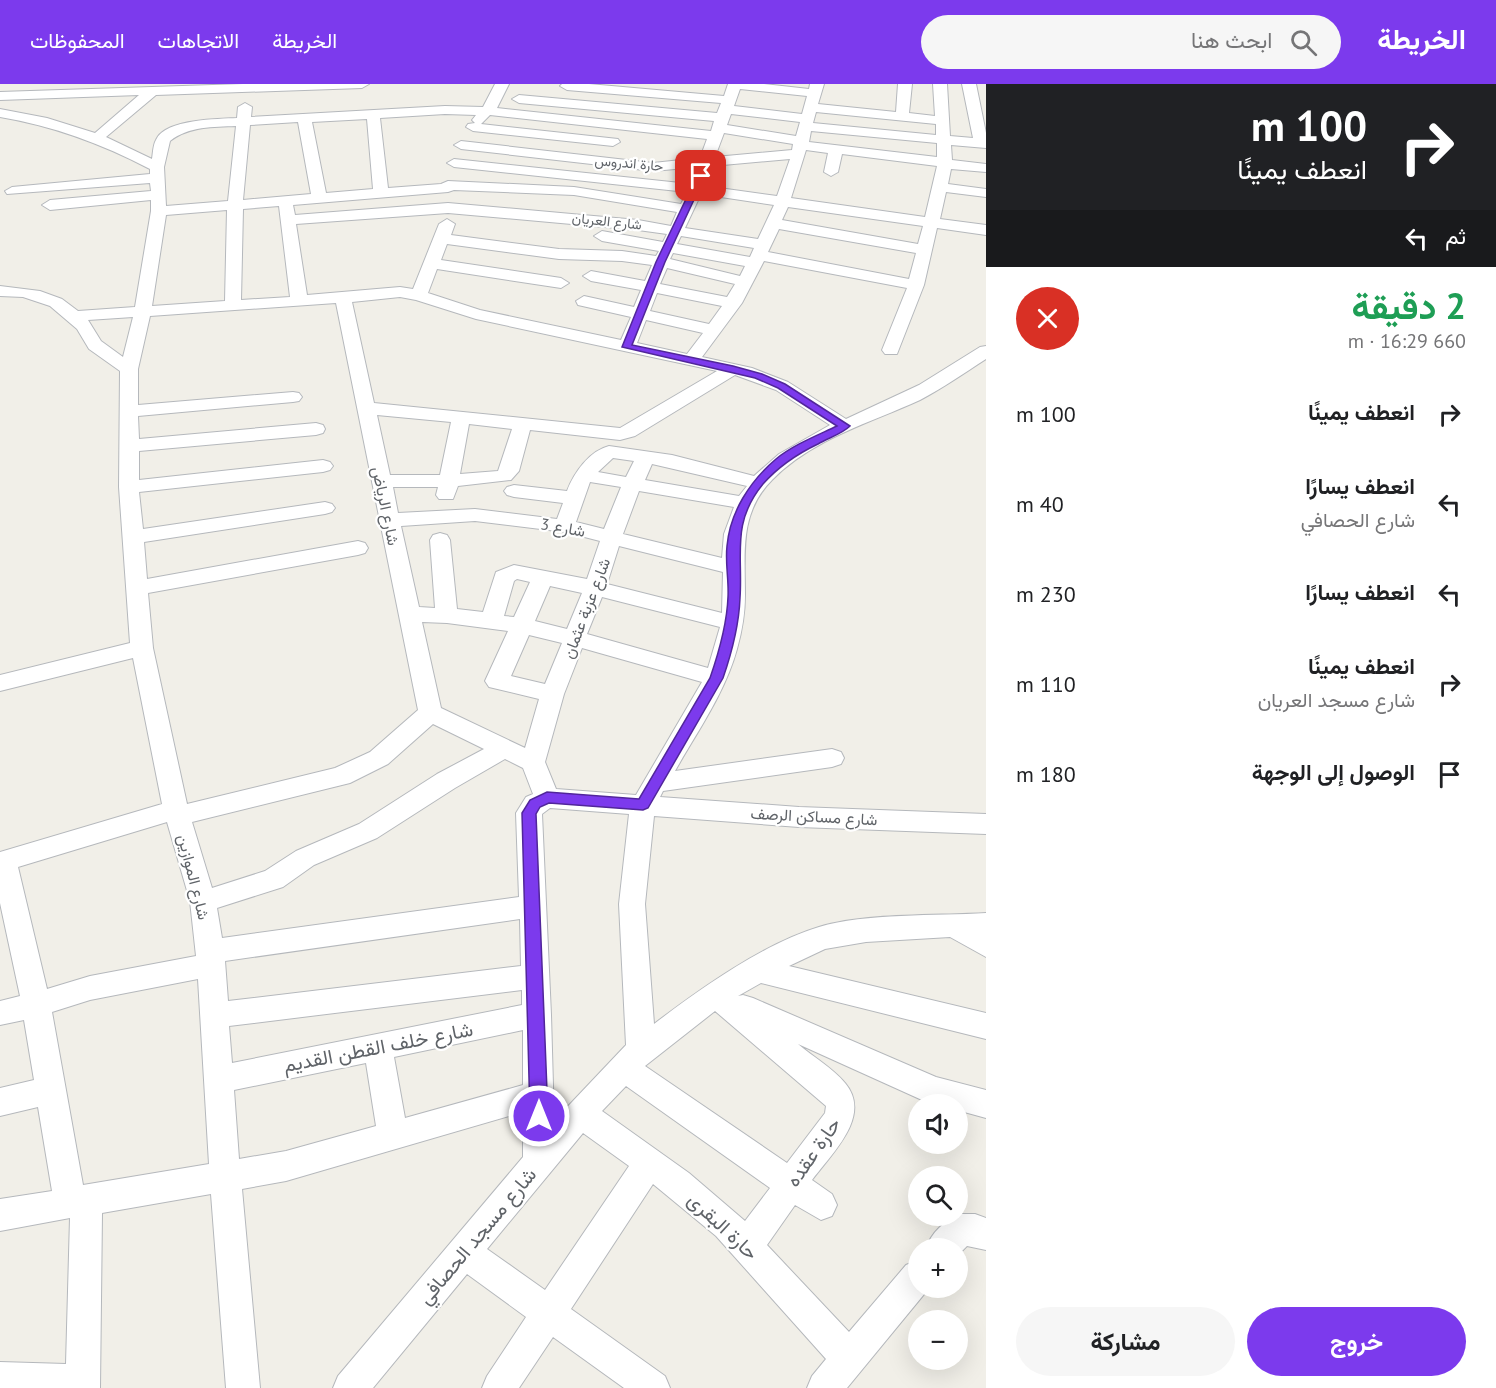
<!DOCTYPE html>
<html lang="ar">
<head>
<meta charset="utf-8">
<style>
	body { margin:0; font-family:"PT Sans",Vazirmatn,sans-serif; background:#f6f6f6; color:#202124; direction:rtl; height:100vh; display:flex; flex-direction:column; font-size:22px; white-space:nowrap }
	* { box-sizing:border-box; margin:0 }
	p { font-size:20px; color:#757577 }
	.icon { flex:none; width:33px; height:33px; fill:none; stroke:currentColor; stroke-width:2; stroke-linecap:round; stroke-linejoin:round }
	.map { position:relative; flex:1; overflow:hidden; direction:ltr }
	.sheet { display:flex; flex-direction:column; background:#fff; width:510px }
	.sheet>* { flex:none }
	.hud { background:#202124; color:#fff; overflow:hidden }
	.controls { position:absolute; left:908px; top:1010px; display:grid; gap:12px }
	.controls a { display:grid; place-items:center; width:60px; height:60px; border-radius:50%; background:#fff; box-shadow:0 6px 24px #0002; font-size:30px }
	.pin { position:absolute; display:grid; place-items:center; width:51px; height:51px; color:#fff; margin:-26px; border-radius:12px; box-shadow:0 3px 9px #0006 }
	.me { position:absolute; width:66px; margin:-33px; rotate:0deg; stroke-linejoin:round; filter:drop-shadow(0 0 4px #0008) }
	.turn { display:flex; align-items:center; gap:21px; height:126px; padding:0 30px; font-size:27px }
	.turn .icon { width:78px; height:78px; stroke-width:2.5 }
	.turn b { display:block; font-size:42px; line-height:51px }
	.then { display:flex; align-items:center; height:57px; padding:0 30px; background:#0003; gap:12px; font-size:22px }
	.round { display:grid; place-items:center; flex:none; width:63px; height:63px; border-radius:32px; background:#f6f6f6 }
	.head { display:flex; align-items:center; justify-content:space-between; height:102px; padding:0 30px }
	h1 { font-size:36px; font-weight:700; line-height:45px; color:#1e9e55 }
	.cta { display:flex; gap:12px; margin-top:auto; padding:12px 30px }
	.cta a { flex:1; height:69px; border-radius:36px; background:#7c3aed; color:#fff; font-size:24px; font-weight:700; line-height:69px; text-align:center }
	.cta a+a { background:#f6f6f6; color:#202124 }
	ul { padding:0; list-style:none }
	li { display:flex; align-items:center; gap:18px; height:90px; padding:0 30px }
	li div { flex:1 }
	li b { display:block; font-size:22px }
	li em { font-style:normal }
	header { display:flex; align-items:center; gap:36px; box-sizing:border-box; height:84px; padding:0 30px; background:#7c3aed; color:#fff }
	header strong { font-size:28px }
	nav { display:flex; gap:33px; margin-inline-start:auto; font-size:21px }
	.search { width:420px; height:54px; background:#f6f6f6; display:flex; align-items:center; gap:15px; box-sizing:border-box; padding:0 21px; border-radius:33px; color:#757577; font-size:22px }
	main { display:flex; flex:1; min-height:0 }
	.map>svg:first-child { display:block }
</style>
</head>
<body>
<header>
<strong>الخريطة</strong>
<div class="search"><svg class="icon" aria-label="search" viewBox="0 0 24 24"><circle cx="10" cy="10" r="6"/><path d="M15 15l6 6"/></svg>ابحث هنا</div>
<nav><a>الخريطة</a><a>الاتجاهات</a><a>المحفوظات</a></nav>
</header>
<main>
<section class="sheet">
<div class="hud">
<div class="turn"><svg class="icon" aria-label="right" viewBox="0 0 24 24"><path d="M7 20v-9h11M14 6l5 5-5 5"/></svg><div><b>100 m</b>انعطف يمينًا</div></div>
<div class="then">ثم<svg class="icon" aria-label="left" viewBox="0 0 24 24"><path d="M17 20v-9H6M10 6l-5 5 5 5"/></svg></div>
</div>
<div class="head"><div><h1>2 دقيقة</h1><p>660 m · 16:29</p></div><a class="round" style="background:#d93025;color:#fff"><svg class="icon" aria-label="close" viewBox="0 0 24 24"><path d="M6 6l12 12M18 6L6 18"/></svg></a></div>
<ul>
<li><svg class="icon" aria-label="right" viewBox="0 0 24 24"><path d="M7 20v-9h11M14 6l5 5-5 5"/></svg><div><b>انعطف يمينًا</b></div><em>100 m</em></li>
<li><svg class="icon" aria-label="left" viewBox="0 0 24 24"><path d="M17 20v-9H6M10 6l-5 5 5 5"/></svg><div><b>انعطف يسارًا</b><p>شارع الحصافي</p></div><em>40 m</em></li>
<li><svg class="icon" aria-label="left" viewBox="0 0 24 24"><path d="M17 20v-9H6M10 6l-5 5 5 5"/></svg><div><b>انعطف يسارًا</b></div><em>230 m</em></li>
<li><svg class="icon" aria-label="right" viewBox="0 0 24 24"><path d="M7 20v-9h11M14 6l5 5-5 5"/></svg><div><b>انعطف يمينًا</b><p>شارع مسجد العريان</p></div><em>110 m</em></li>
<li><svg class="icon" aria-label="arrive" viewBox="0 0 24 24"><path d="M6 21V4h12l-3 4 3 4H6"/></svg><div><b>الوصول إلى الوجهة</b></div><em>180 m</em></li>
</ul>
<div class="cta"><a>خروج</a><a>مشاركة</a></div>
</section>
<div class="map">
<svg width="986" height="1304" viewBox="0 0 986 1304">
	<rect width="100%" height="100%" fill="#f1efe8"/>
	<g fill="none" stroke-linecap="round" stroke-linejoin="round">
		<g stroke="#b5b8bc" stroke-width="2">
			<g id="street">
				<path d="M243 0H369L362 4 156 11 106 53 152 75C153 69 153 61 156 56 165 35 218 35 237 34L238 23 245 19 252 23 251 33 445 22 483 23 495 0H509L497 24 711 47 714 37 519 19 512 15 519 11 717 29 721 19 567 6 560 2 562 0H589L724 12 728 0H764L809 5 810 0H824L818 20 896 28 898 0H912L909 29 935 32 933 0H947L950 52 973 54 962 0H976L986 49V64L951 61 952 76 986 80V88L951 85 948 100 986 105V113L946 108 940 135 986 141V151L937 144 924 201 897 270H885L882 266 907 204 764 177 742 219 702 273 752 284 788 298 846 335 919 301 980 263 986 262V275C964 289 943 304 920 316 870 339 812 355 772 396 739 429 745 469 745 511 745 530 742 547 737 565 725 609 697 648 675 687L832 665 841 668 844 674 841 680 832 683 663 707 660 713 799 723 986 730V750L799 743 654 732 645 820 654 940C700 905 763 860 819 843 865 829 937 832 986 829V873L950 853 866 858 825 865 789 882 986 929V955L761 899 738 912 743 911 753 914 936 993 986 1006V1034L957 1026V1020H934L922 1016 798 960C813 973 833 984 845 999 873 1032 831 1070 812 1096L832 1110 837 1121 832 1132 821 1136 795 1121 767 1161 849 1248 906 1181 918 1176V1203H930L847 1304H807L812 1292 826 1275 716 1152 653 1100 571 1225 665 1292 670 1304H624L553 1253 519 1304H482L487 1292 526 1233 467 1190 373 1304H333L338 1292 523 1073V1028L286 1097 242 1105 260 1304H226L211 1110 102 1129 100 1304H0V1278L66 1280 70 1134 0 1147V1115L52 1107 38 1023 0 1032V1004L34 996 24 936 0 941V917L20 912 0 819V768L162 720 133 574 0 607V591L130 559 119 403 120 287 89 265 77 245 50 222 23 213 0 212V202L40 207 62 215 78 227 135 223 151 127V116L50 126 42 121 50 116 151 107 150 99 7 110 5 107 12 103 150 90V85C102 60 54 42 0 33V25L47 34 95 49 139 11 0 16V8ZM740 5 807 12 802 30 734 22ZM816 28 936 40V51L813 39ZM445 30 476 31 472 36 475 39 468 40 466 43 473 47 613 62 620 58 618 55 481 40 490 31 707 55 700 74 653 79 461 57 454 61 461 65 653 87 697 83 690 100 454 75 447 79 454 83 687 108 681 120 574 103 448 97 441 100 388 104 380 34ZM731 30 800 38 796 52 727 41ZM367 35 373 105 326 109 312 38ZM298 38 311 110 243 116 250 41ZM236 42 228 117 166 122 164 83 170 57C189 42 213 43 236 42ZM811 47 937 59V73L809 58ZM724 49 793 60 792 66 715 73ZM806 66 828 69 824 88 831 92 838 88 842 70 937 82 925 133 791 114ZM790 75 777 112 705 102 712 82ZM454 106 574 111 677 128 671 142 638 136 448 119 295 131 293 121 448 108ZM701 110 774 121 758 155 685 144ZM279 122 290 213 241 216 243 125ZM788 123 923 142 918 160 782 136ZM227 126 225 217 152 222 166 131ZM448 129 638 146 667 150 663 158 602 147 594 152 602 157 659 167 656 172 622 167 559 165 451 151 455 140 447 135 439 140 413 205 400 203 307 211 296 140ZM779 145 916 169 909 195 768 168ZM681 152 754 164 750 173 677 160ZM447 160 559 175 622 177 652 181 645 197 591 187 583 192 591 197 641 206 634 223 584 212 576 217 578 221 631 233 621 256 480 226 428 209 437 185 561 204 569 199 561 194 441 176ZM673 169 745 182 740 192 670 175ZM667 184 735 200 727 213 660 200ZM657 209 722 222 709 240 650 227ZM400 213 416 216 476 235 717 287 620 344 374 319 352 218ZM336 219 418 626 370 668 335 684 187 720 153 564 148 509 358 471 365 469 368 464 365 459 358 457 147 495 144 458 325 430 332 428 335 424 332 420 325 418 143 445 139 408 323 388 330 386 333 382 330 378 323 376 139 396V367L316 351 323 349 325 345 323 341 316 339 139 355 138 332 293 318 299 317 302 313 299 309 293 308 138 321V285L150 232ZM133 233 123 273 101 257 88 236ZM646 236 703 249 687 270 637 259ZM735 291 776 306 830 341 779 370 754 392 672 371 609 362C589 367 574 389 567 407L514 401 507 403 504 407 507 411 514 413 563 419 557 435 475 425 398 429 393 403H438L436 411 439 415H453L458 402 511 396 519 387 530 346 620 356 635 352ZM377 331 451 338 440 391H390ZM469 340 512 345 498 387 460 390ZM613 374 634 377 626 393 598 388ZM652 380 747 402 739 412 645 396ZM590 398 621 403 604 445 576 438ZM639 407 734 423 724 450 722 474 623 450ZM475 437 565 448 600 457 587 495 514 481 496 488 483 528 457 525 450 456 447 451 440 449 433 451 430 456 435 524 419 523 401 442ZM619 462 723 488 722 529 607 500ZM517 495 530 498 514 533 504 532 514 497ZM550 502 582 509 567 545 535 537ZM602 513 720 543 708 584 587 550ZM422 538 447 539 508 547 485 597 489 603 539 615 525 664 441 624ZM529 551 562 559 545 600 511 592ZM582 564 702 598 636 711 556 705 545 678 564 610ZM433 640 484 665 437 690 359 740 296 767 265 787 212 804 192 738 350 699 388 680ZM505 675 523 684 533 710 526 713 516 729 519 813 222 854 217 824 283 803 314 781 377 754 455 704ZM550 724 629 730 619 820 626 961 554 1037 551 931 542 730ZM167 738 190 817 196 872 90 892 47 905 18 783ZM520 835 521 882 228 917 225 877ZM198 895 209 1080 83 1101 52 928 90 916ZM522 906V921L232 979 229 942ZM715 927 826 1022 825 1029 787 1079 645 982ZM523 946V1001L405 1034 394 973ZM366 979 376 1042 286 1067 239 1075 234 1006ZM626 1002 770 1104 745 1137 689 1089 602 1027ZM583 1049 629 1082 545 1206 487 1165Z"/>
				<path d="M960 1130H975L986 1134V1166L967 1162 957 1172V1164H926C932 1148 944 1137 960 1130Z"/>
			</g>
		</g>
		<use href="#street" fill="#fff" fill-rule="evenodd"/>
	</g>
	<path fill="#7c3aed" stroke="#51269a" stroke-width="1.5" d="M701 90 705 92 665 178 632 261 733 282 762 290 785 300 850 342C842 350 828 354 818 360 797 370 779 382 763 400 731 439 743 470 740 514 739 541 732 568 723 594L648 724 643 726 549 719 540 723 536 730 548 1032 545 1038 539 1040 533 1038 530 1032 522 729 530 716 547 708 639 715 710 594C719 568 727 540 728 513 729 496 725 479 727 462 730 428 750 397 776 375 793 361 816 352 837 342L778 304 755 294 622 263 656 178 697 92Z"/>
	<g text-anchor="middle" stroke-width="4.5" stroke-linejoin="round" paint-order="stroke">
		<g font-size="14" fill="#5f6368" stroke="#fff">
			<text transform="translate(629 79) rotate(5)" y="5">حارة اندروس</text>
			<text transform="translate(607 137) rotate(6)" y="5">شارع العريان</text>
		</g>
		<g font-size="16" fill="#5f6368" stroke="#fff">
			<text transform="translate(386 422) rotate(78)" y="6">شارع الرياض</text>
			<text transform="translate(563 443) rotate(10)" y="6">شارع 3</text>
			<text transform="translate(586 524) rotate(-69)" y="6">شارع عزبة عثمان</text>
			<text transform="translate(814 732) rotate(3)" y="6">شارع مساكن الرصف</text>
			<text transform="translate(194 793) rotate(76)" y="6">شارع الموازين</text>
		</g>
		<g font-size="20" fill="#5f6368" stroke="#fff">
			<text transform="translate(378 963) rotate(-11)" y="7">شارع خلف القطن القديم</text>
			<text transform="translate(813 1068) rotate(-55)" y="7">حارة عقده</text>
			<text transform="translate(723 1142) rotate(43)" y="7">حارة البقرى</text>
			<text transform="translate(477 1152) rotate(-50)" y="7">شارع مسجد الحصافي</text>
		</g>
	</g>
</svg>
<div class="controls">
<a><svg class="icon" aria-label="sound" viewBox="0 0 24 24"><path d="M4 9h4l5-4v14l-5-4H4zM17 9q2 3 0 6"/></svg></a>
<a><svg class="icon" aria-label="search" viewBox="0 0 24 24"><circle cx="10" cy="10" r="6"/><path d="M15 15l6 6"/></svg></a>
<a>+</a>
<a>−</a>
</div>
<div class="pin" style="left:701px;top:92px;background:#d93025"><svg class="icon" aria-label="arrive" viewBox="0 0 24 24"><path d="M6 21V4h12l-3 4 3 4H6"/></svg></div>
<svg class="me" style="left:539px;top:1032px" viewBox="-20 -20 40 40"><circle r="17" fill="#7c3aed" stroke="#fff" stroke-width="3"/><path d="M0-11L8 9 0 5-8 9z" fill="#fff"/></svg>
</div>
</main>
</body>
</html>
